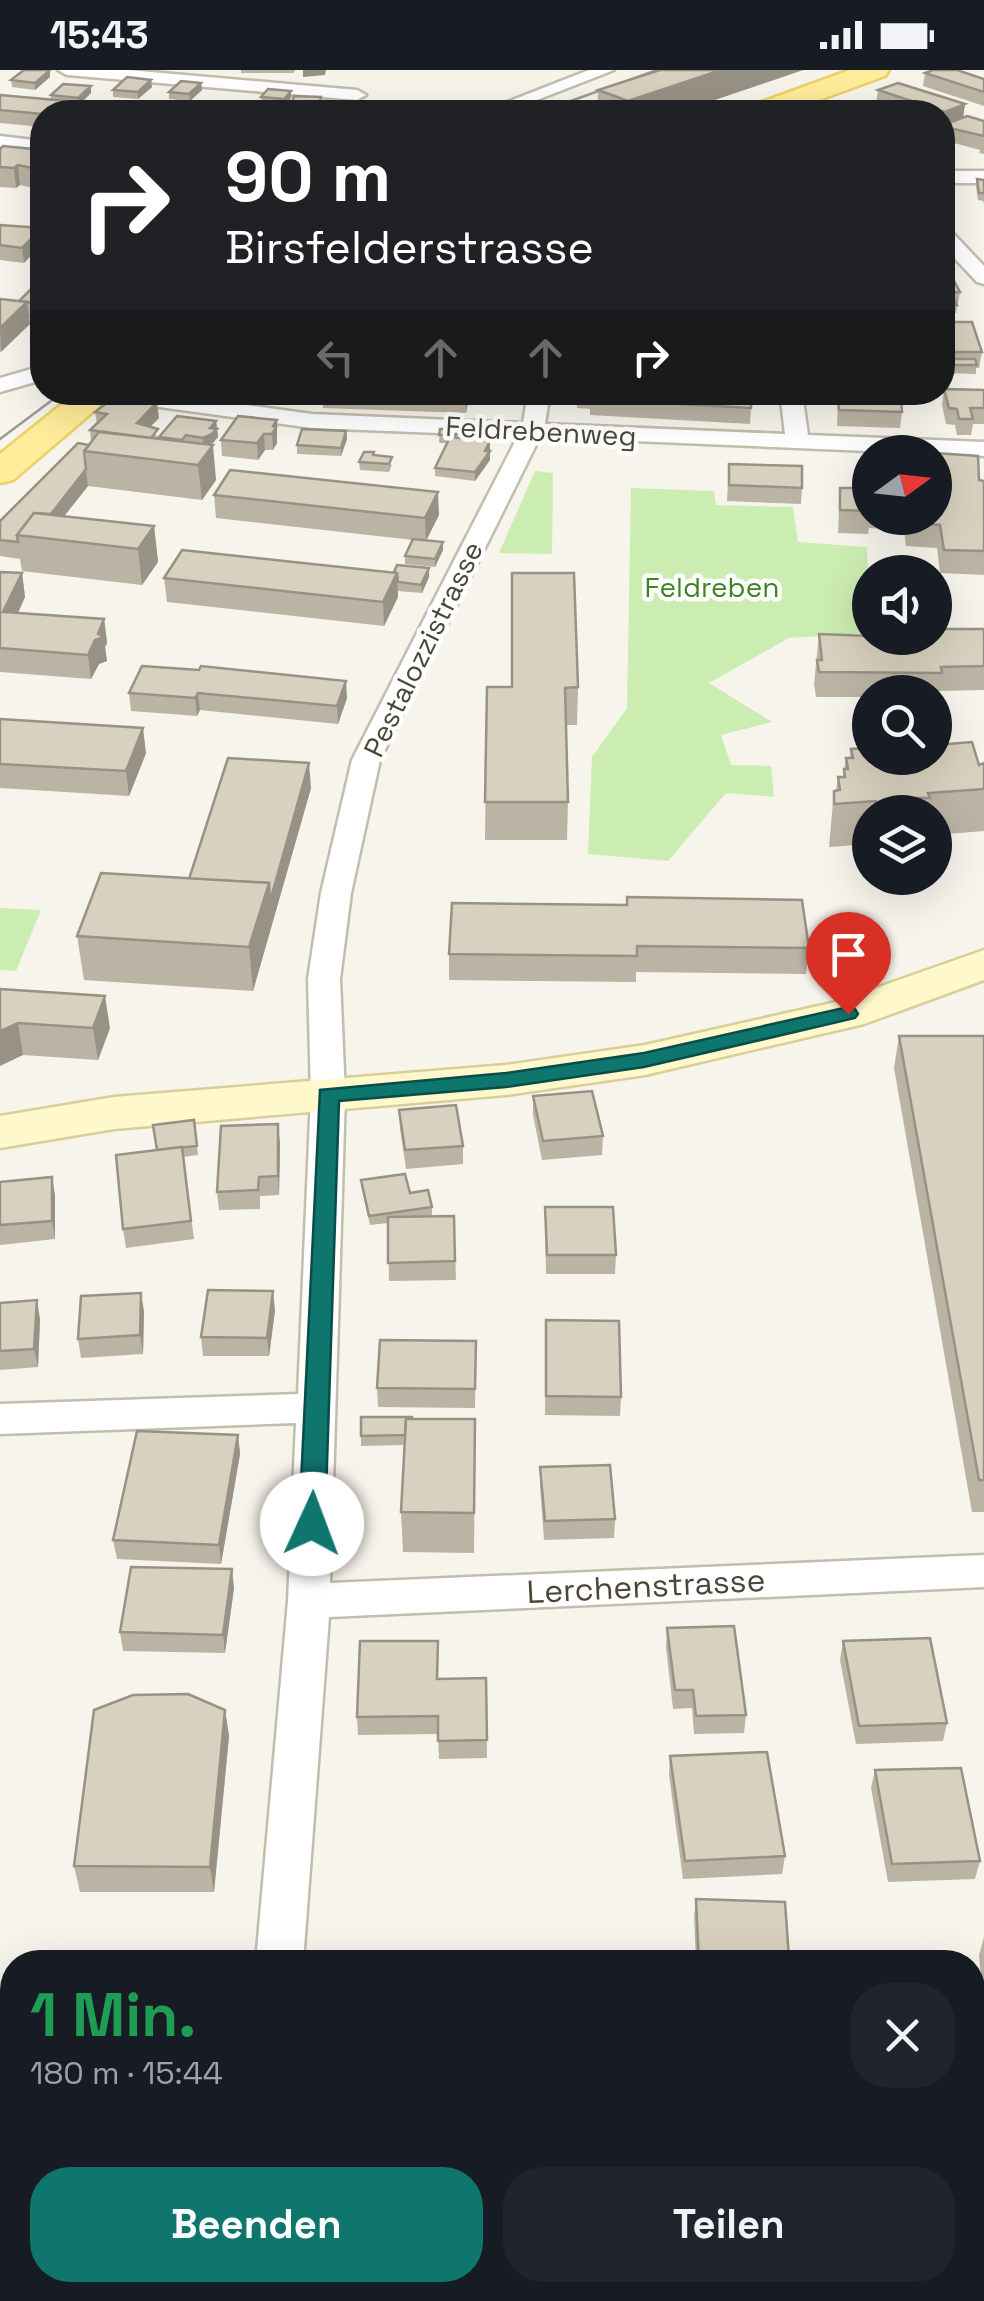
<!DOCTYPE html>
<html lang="de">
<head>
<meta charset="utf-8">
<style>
	body { margin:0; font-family:"Space Grotesk",sans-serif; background:#20242c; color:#f1f3f6; height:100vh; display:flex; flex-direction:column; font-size:38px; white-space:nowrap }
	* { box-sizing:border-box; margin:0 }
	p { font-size:32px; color:#9ea1a6 }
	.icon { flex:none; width:55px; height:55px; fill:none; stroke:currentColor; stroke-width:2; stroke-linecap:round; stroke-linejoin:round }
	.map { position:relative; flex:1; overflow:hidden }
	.side { position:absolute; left:0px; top:1880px; width:985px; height:352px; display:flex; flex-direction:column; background:#171b24; border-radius:40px 40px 0 0; box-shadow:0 10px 40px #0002 }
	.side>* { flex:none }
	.hud { position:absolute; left:30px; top:30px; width:925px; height:305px; border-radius:40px; box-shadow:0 10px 40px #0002; background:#202124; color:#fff; overflow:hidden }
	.needle { width:65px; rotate:75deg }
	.controls { position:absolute; left:852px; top:365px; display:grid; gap:20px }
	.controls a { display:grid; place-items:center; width:100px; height:100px; border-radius:50%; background:#171b24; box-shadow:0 10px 40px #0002; font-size:50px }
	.pin { position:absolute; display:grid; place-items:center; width:85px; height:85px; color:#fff; margin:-102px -42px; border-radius:50% 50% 50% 0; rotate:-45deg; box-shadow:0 0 10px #0007 }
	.pin .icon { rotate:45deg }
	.me { position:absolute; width:110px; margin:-55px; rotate:2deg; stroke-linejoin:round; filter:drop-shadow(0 0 8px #0008) }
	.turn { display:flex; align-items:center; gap:35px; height:210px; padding:0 30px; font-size:45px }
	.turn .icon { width:130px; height:130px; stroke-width:2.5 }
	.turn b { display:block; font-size:70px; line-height:85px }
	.lanes { display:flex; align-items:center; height:95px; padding:0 30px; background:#0003; justify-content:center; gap:50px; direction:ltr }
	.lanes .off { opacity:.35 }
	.round { display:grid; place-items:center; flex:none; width:105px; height:105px; border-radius:40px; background:#20242c }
	.overview { display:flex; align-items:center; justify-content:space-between; height:170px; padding:0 30px }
	h1 { font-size:60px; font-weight:600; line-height:75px; color:#1e9e55 }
	.primary-button { display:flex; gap:20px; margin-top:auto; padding:20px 30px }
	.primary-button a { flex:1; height:115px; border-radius:40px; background:#0f766e; color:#fff; font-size:40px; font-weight:600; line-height:115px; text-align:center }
	.primary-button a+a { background:#20242c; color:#f1f3f6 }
	.status { display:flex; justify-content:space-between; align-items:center; height:70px; padding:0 50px; background:#171b24; direction:ltr }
	.status svg { height:28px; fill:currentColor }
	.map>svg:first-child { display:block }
</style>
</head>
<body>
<div class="status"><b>15:43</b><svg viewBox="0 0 49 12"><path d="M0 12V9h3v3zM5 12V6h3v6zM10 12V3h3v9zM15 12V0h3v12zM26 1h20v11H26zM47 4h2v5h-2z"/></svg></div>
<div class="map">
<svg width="984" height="2231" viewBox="0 0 984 2231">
	<rect width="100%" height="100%" fill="#f6f4eb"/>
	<g fill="#ccedb1">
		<polygon points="535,401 553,403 552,484 499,483"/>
		<polygon points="631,418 714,421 716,435 793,437 798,472 867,477 870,563 789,568 709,613 772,652 721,665 731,695 771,696 774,727 726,723 668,791 588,784 592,687 627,638"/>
		<polygon points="0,838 41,840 16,901 0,900"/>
	</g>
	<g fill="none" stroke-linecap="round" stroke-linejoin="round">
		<g stroke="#c3bdac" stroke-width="5">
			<g id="street">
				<polygon points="58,0 128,0 357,20 366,25 357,30 67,5"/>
				<polygon points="589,0 614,0 506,42 482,42"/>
				<polygon points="0,66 42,71 42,81 0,78"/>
				<rect x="942" y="101" width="42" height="12"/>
				<polygon points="942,157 949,159 984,196 984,214 977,212 942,175"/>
				<polygon points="42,296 42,310 0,322 0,308"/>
				<polygon points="90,322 154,322 312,344 523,353 528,322 550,322 545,354 785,364 780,322 802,322 808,365 984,372 984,386 540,367 380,690 351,823 340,909 345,1025 330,1513 984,1485 984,1517 329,1547 303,1892 256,1892 288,1531 296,1353 0,1364 0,1334 298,1324 311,1025 308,909 321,823 352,690 518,366 312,358 101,329"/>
				<polygon points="231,2220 283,2220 282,2231 230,2231"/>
				<polygon points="839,2220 891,2220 892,2231 840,2231"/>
			</g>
		</g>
		<g stroke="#d9ce98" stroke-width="5">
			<polygon id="secondary" points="984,880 984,910 864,954 645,1005 506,1025 114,1059 0,1078 0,1046 114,1027 506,995 645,975 836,932"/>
		</g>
		<g stroke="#edd162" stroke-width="5">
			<g id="primary">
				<polygon points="850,0 889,0 885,6 786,42 747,42 751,36"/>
				<polygon points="77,322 116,322 13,410 0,413 0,384"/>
			</g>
		</g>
		<use href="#street" fill="#fff" fill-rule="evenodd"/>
		<use href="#secondary" fill="#fff8cc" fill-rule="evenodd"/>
		<use href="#primary" fill="#ffed9b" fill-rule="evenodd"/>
		<g stroke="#9a9a9a" stroke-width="2.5">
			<polyline points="540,42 657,0"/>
			<polyline points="0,369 63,322"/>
		</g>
	</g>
	<g fill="#bbb4a4">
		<polygon points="50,0 50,7 35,20 12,17 11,10"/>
		<polygon points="241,0 295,0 294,3 241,3"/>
		<polygon points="660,0 803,0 679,42 597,42 598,20"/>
		<polygon points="925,3 984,9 984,36 923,16"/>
		<polygon points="201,13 202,20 190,31 169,29 169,22"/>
		<polygon points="152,17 138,29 113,27 113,20"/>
		<polygon points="878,20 965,34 963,47 984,51 984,84 979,83 980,80 943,70 946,55 942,55 942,42 903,42 876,34"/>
		<polygon points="291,21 291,28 284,36 262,34 261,27"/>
		<polygon points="91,23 78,35 79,42 42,42 42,57 0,53 0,25 51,30 51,25"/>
		<polygon points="321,27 322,34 319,42 282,42 290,42 290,38"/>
		<polygon points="0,79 42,80 42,120 20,115 16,118 0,117"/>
		<polygon points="977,109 984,110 984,134 983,131 978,130 976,117"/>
		<polygon points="0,155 42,158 24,193 0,190"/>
		<polygon points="942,194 960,222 956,243 942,243"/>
		<polygon points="42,208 42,249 29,248 30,254 0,282 0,229 19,231"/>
		<polygon points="942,252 982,282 979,298 976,298 976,304 944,303 942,298"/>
		<polygon points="944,319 984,320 984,354 973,354 971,365 957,365 955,355 946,354 942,335"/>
		<polygon points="252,322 283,322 283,324 277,334 252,331"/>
		<polygon points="322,322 470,322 466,343 323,338"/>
		<polygon points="578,322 751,338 750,354 590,345 590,339 577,338"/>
		<polygon points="827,322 896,323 902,342 900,358 837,356 838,326 827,326"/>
		<polygon points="95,342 159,348 150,357 159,369 159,367 216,351 218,367 213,373 208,374 216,410 202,430 88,416 64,446 154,456 158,492 142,515 22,501 20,489 0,486 0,451 89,375 91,372 90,360 97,354"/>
		<polygon points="277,350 277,373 273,380 265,380 258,390 222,386 221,370"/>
		<polygon points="440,359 456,365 456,367 490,379 490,390 475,411 435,406 435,398 447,373 439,373"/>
		<polygon points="346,361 347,369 341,386 297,384 297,375"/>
		<polygon points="374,382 374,386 392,395 389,402 360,400 359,392"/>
		<polygon points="729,394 802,418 801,434 727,431"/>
		<polygon points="979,410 984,411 984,505 940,503 937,478 906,476 903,452 884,451 883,459 869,458 868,464 838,463 840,418 870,418 870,448 935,448"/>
		<polygon points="214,425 439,445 426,470 443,480 435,497 405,494 405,486 413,470 216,448"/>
		<polygon points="0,502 22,503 25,527 18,543 104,549 107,573 105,577 107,591 99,594 91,609 0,602"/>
		<polygon points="429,507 422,523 398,521 398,527 384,556 167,532 164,508"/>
		<polygon points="984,559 984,620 939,621 938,627 935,627 935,622 870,622 870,627 816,627 814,614 819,564 935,568"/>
		<polygon points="142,596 347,628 338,654 200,640 197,646 131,641 129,623"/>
		<polygon points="487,617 578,617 577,655 566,655 568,732 567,770 485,770"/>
		<polygon points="0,649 146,683 129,726 0,718"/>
		<polygon points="936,675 979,695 984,693 984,761 935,765 935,742 870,742 870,774 829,777 834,721 836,720 838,707 843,707 846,688 850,688 851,679 870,688"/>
		<polygon points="311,718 253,921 84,910 77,866 189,809"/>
		<polygon points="452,833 809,878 806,904 636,902 636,912 449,910 449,884"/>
		<polygon points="0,919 110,958 98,990 23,985"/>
		<polygon points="899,966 984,966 984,1442 972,1442 894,998"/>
		<polygon points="533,1026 603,1066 602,1085 542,1090 533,1045"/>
		<polygon points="399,1040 463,1076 463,1094 406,1099 400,1058"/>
		<polygon points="194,1050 198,1085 183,1087 194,1169 126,1178 123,1159 157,1080"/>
		<polygon points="280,1073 279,1125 260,1126 260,1139 219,1140 217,1122"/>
		<polygon points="52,1107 55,1126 55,1169 0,1175 0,1112"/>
		<polygon points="361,1110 410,1123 432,1137 432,1146 454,1146 456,1210 389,1211 388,1153 370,1155 362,1119"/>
		<polygon points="545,1137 616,1185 615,1204 546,1204"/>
		<polygon points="0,1233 40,1249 38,1297 0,1300"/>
		<polygon points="275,1240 269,1286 203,1286 201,1267"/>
		<polygon points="144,1241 143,1284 81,1288 78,1269"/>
		<polygon points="546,1250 621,1327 620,1346 545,1345"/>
		<polygon points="476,1271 475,1338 378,1337 377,1318"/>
		<polygon points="361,1347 412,1349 475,1390 474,1483 403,1482 401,1442 405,1375 361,1376"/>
		<polygon points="238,1365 240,1384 221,1494 117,1489 113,1470"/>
		<polygon points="540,1397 615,1449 614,1468 544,1470 540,1415"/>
		<polygon points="234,1518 225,1583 123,1581 120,1562"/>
		<polygon points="667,1558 746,1645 744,1663 694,1664 692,1638 673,1639 666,1577"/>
		<polygon points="843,1571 947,1653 943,1671 856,1674 840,1590"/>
		<polygon points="486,1608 487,1688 439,1689 438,1664 358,1665 357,1647 438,1609"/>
		<polygon points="225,1640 229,1666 214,1822 80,1822 74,1796"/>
		<polygon points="670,1686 785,1786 782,1804 683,1809 669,1705"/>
		<polygon points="875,1700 980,1791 975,1809 888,1812 871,1718"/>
		<polygon points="696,1829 789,1888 890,1892 696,1892 694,1846"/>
		<polygon points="984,1867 984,1942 979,1885"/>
		<polygon points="972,2080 984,2080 984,2169 983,2165 975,2164 972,2141"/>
		<polygon points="410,2220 510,2220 510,2229 417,2228"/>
	</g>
	<g fill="#989286">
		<polygon points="50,0 50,7 35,20 35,13"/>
		<polygon points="303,0 326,0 325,5 303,7"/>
		<polygon points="721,0 803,0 679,42 627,42 628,31"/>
		<polygon points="151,10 152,17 138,29 138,22"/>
		<polygon points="201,13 202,20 190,31 189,24"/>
		<polygon points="91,16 91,23 79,35 78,28"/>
		<polygon points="291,21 291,28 284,36 284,29"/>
		<polygon points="78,32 79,42 67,42"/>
		<polygon points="965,34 963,48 943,56 945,42"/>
		<polygon points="18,95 20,115 16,118 14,98"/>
		<polygon points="42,158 42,175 24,193 22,178"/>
		<polygon points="27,232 30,254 1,282 0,258"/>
		<polygon points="278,322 283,324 277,334 277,325"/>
		<polygon points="466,322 470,322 466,343"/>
		<polygon points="157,332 159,348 138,369 137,353"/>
		<polygon points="277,350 277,373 273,380 272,364 273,356"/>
		<polygon points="216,351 218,367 213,373 203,376 203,368"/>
		<polygon points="346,361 347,369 341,386 341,378"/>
		<polygon points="264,364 265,380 258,390 257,373"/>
		<polygon points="490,371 490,379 487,386 490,381 490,390 475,411 475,402"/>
		<polygon points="213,375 216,410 202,430 198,395"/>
		<polygon points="86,399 88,416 47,468 33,467"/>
		<polygon points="438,422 439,445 426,471 425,448"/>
		<polygon points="154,456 158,492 142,515 138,479"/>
		<polygon points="443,472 443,480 435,497 435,489"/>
		<polygon points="429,498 429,507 422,523 421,515"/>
		<polygon points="22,503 25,527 7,567 3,542"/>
		<polygon points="397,503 398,527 384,556 383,532"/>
		<polygon points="104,549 107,573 105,577 107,591 99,594 91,609 88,585"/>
		<polygon points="346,611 347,628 338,654 337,636"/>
		<polygon points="198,623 200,640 197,646 195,628"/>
		<polygon points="143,658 146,683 129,726 126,701"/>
		<polygon points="309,693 311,718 253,921 249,877"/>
		<polygon points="903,735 902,742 892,742 892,737"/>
		<polygon points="105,926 110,958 98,990 93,958"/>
		<polygon points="18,953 23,985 0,996 0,961"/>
		<polygon points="278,1054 280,1073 279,1125 278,1106"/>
		<polygon points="52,1107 55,1126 55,1169 52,1151"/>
		<polygon points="273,1221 275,1240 269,1286 267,1268"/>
		<polygon points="141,1223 144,1241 143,1284 140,1265"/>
		<polygon points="37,1230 40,1249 38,1297 34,1279"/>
		<polygon points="238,1365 240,1384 221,1494 219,1475"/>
		<polygon points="232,1499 234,1518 225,1583 223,1565"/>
		<polygon points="225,1640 229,1666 214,1822 210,1797"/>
		<polygon points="132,2220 137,2220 136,2231 130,2231"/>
	</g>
	<g fill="#d9d1bf" stroke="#989286" stroke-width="2.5">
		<polygon points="24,0 50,0 35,13 11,10"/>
		<polygon points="660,0 721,0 628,31 598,20"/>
		<polygon points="933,0 957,0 984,9 984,22 925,3"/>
		<polygon points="127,7 151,10 138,22 113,20"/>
		<polygon points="181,11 201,13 189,24 169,22"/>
		<polygon points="898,13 965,34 945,42 878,20"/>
		<polygon points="63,14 91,16 78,28 51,25"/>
		<polygon points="268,19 291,21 284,29 261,27"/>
		<polygon points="0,25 78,32 67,42 42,44 0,40"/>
		<polygon points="294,26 321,27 318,38 290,38"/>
		<polygon points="967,46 984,51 984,66 945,57 949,55 946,54"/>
		<polygon points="3,76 42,80 42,100 18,95 14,98 0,97 0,79"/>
		<polygon points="977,109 984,110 984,123 979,123"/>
		<polygon points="0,155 42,158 22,178 0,175"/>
		<polygon points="942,194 945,194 960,222 942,223"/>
		<polygon points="42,208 42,234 19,231"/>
		<polygon points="0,229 27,232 0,258"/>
		<polygon points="954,229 957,235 942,235 942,230"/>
		<polygon points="942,252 972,252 982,282 942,282"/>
		<polygon points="943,289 975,289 977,295 945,295"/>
		<polygon points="944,319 984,320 984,338 970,338 973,349 959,349 957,339 949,338"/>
		<polygon points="253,322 278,322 277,325"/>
		<polygon points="580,322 751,322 751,338 590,329 591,323"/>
		<polygon points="855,322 896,323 901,326 902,342 839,340 838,323 855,324"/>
		<polygon points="117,325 157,332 137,353 158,359 151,368 90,360 107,344 95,342"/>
		<polygon points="177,346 216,351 210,358 217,359 212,364 203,368 186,365 182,370 159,367"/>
		<polygon points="238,346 277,350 273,356 276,357 272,364 264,364 257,373 221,370"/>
		<polygon points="302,359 346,361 341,378 297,375"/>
		<polygon points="440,359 457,359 456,365 439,365"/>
		<polygon points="99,362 213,375 198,395 84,381"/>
		<polygon points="450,367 490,371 485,381 490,381 475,402 435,398"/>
		<polygon points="78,373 89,375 84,381 86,399 51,444 34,443 17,465 18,472 0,470 0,451"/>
		<polygon points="873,379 930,382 874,382"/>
		<polygon points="364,382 374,382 373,385 392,387 389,394 359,392"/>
		<polygon points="935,383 978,386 979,410 984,411 984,481 944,480 940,455 909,452 909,448 935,448"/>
		<polygon points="729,394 802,396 802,418 729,415"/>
		<polygon points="230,400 438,422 425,448 214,425"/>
		<polygon points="840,418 870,418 870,441 840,440"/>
		<polygon points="34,443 154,456 138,479 17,465"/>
		<polygon points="413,469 443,472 435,489 405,486"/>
		<polygon points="182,480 397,503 383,532 164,508"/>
		<polygon points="397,495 429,498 421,515 398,512 397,503 394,502"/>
		<polygon points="0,502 22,503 3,542 104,549 98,564 104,567 95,570 88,585 0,578"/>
		<polygon points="512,503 574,503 578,617 565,618 568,732 485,732 487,617 512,617"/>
		<polygon points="935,559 984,559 984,596 941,597 942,603 819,602 817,590 822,590 819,564 870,566 870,568 935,568"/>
		<polygon points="142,596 199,600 201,596 346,611 337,636 198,623 195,628 129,623"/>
		<polygon points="0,649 143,658 126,701 0,694"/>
		<polygon points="972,672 979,695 984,693 984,719 928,723 930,728 902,728 903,735 892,737 878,737 876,731 834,734 834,721 840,720 838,707 845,707 844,699 848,699 846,688 853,688 851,679 870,678 870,688 935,688 935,673 936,675"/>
		<polygon points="228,688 309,693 270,831 269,813 189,809"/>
		<polygon points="101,803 269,813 249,877 77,866"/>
		<polygon points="627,827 802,830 809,878 637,876 637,886 449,884 452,833 627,835"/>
		<polygon points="0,919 105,926 93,958 18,953 0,961"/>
		<polygon points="899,966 984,966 984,1410 979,1410"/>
		<polygon points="592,1021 603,1066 543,1071 533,1026"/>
		<polygon points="456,1035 463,1076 405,1080 399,1040"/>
		<polygon points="194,1050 197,1076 157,1080 153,1055"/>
		<polygon points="278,1054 278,1106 259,1107 258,1120 217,1122 221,1056"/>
		<polygon points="182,1077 191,1151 123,1159 116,1085"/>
		<polygon points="405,1104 410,1123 428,1120 432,1137 369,1146 361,1110"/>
		<polygon points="52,1107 52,1151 0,1155 0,1112"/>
		<polygon points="545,1137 613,1137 616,1185 547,1185"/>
		<polygon points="454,1146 455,1191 388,1193 388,1147"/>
		<polygon points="208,1220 273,1221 267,1268 201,1267"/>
		<polygon points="141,1223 140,1265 78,1269 81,1226"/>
		<polygon points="37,1230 34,1279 0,1281 0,1233"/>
		<polygon points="546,1250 619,1251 621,1327 546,1326"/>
		<polygon points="380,1270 476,1271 475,1319 377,1318"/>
		<polygon points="361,1347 412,1347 412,1349 406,1349 405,1365 361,1366"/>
		<polygon points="406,1349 475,1349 474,1443 401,1442"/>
		<polygon points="137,1361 238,1365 219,1475 113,1470"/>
		<polygon points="610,1395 615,1449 545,1451 540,1397"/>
		<polygon points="131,1497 232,1499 223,1565 120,1562"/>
		<polygon points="734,1556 746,1645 696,1646 693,1620 675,1620 667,1558"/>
		<polygon points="930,1568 947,1653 859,1656 843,1571"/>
		<polygon points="360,1571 438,1571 437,1609 486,1608 487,1670 438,1671 438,1646 357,1647"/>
		<polygon points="188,1624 225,1640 210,1797 74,1796 94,1640 133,1625"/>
		<polygon points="767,1682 785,1786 685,1791 670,1686"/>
		<polygon points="961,1698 980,1791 892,1794 875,1700"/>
		<polygon points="696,1829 785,1832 789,1888 890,1892 699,1892"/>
		<polygon points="972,2080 984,2080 984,2148 981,2148"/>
		<polygon points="17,2220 132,2220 130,2231 16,2231"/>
		<polygon points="683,2220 784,2220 785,2231 683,2231"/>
	</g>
	<polygon fill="#0f766e" stroke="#0a4d48" stroke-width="2.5" points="848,937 855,939 858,944 855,948 644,997 506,1017 339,1031 325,1454 322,1461 312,1464 303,1461 299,1454 320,1020 506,1003 644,983"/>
	<g text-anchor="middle" stroke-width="9" stroke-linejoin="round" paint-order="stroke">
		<g font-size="28" fill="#4b4638" stroke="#fff">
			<text transform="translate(541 361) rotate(3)" y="10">Feldrebenweg</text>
			<text transform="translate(423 579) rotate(-64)" y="10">Pestalozzistrasse</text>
		</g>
		<g font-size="28" fill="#3f8325" stroke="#fff">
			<text x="712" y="527">Feldreben</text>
		</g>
		<g font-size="32" fill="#4b4638" stroke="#fff">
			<text transform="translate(646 1516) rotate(-3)" y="11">Lerchenstrasse</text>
		</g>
	</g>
</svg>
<div class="controls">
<a><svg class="needle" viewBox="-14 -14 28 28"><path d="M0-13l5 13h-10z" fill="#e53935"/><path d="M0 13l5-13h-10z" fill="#9ea1a6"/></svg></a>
<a><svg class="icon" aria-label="sound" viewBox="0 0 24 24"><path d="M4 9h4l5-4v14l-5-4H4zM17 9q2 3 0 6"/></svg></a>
<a><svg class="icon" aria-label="search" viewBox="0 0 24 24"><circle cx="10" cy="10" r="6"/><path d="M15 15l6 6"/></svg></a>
<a><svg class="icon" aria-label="layers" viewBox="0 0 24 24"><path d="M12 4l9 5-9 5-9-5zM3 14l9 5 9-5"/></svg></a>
</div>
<div class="pin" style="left:848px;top:944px;background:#d93025"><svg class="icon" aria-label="arrive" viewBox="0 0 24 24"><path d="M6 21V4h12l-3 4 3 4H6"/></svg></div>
<svg class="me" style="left:312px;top:1454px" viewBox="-20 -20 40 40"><circle r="19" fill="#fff"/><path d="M0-13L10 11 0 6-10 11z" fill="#0f766e"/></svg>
<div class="hud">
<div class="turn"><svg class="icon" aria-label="right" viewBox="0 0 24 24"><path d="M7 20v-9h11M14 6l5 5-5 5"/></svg><div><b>90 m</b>Birsfelderstrasse</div></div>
<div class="lanes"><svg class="icon off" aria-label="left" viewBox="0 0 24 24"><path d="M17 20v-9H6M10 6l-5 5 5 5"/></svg><svg class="icon off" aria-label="ahead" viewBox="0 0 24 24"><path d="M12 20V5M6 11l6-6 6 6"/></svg><svg class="icon off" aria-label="ahead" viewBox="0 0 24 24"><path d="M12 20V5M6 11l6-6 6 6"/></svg><svg class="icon" aria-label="right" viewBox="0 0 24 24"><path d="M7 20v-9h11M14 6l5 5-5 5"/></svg></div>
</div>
<section class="side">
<div class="overview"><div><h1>1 Min.</h1><p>180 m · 15:44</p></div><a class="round"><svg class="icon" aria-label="close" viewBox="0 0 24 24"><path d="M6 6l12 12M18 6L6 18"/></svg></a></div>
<div class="primary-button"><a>Beenden</a><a>Teilen</a></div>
</section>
</div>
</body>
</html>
